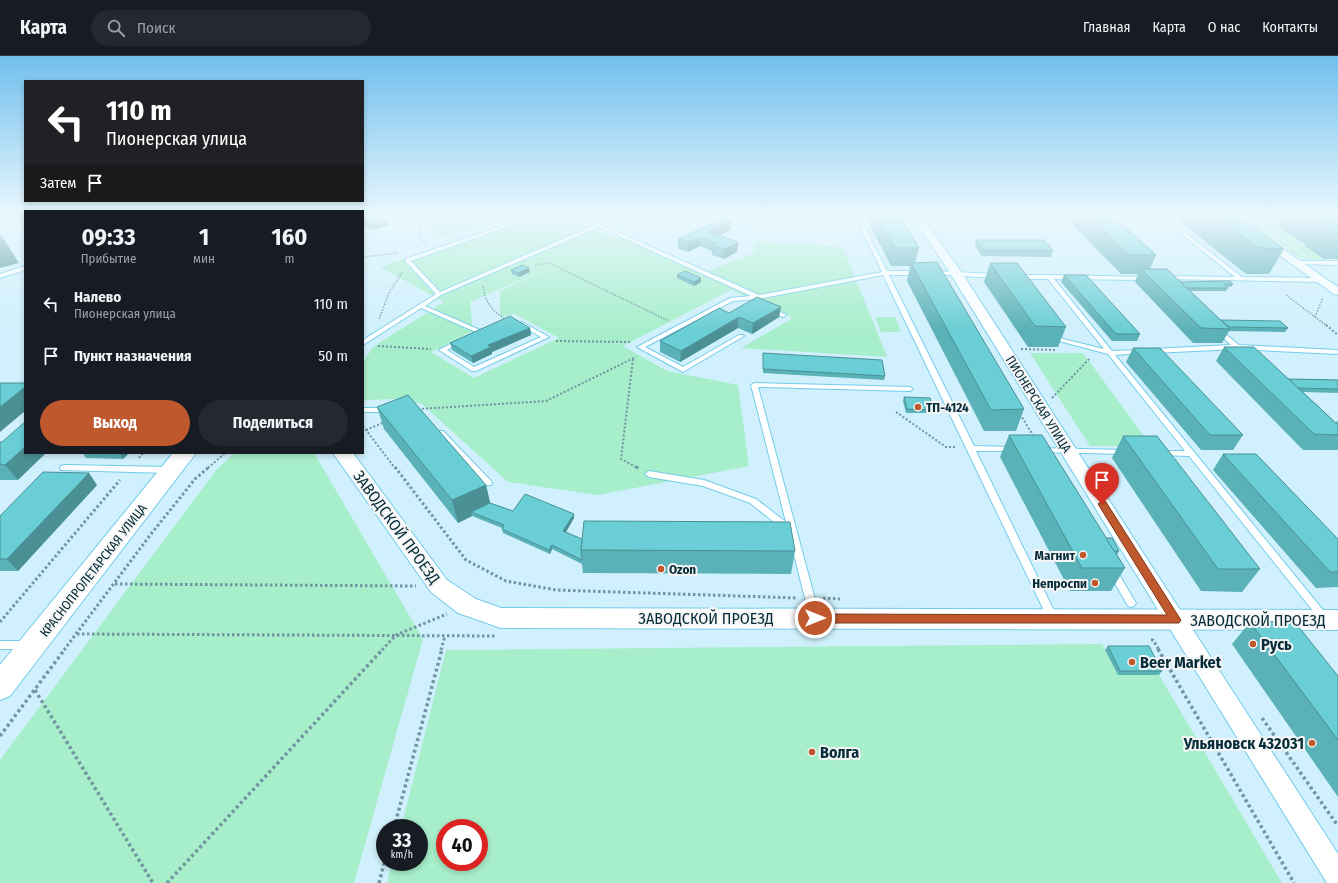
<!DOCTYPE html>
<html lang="ru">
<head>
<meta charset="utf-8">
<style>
	body { margin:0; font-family:"Fira Sans Condensed",sans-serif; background:#242831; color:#f1f3f6; height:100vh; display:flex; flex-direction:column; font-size:15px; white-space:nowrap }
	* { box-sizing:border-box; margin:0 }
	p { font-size:13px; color:#9ea1a6 }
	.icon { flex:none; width:22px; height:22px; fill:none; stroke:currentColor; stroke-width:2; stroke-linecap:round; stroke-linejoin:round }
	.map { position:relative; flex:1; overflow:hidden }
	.drawer { position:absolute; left:24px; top:154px; width:340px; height:244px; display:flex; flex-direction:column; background:#171b24; border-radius:0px; box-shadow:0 2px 6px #0003 }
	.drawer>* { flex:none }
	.hud { position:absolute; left:24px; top:24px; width:340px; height:122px; border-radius:0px; box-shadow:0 2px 6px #0003; background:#202124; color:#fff; overflow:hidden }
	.speed { position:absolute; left:376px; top:763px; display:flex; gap:8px; font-size:20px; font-weight:700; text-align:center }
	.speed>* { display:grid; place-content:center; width:52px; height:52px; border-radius:50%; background:#171b24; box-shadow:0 2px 6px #0003; line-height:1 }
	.speed small { font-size:10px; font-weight:400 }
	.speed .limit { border:6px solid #d22; background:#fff; color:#111 }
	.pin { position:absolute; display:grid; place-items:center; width:34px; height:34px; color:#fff; margin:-41px -17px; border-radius:50% 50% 50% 0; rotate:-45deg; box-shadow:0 0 4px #0007 }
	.pin .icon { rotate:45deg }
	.me { position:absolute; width:44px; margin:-22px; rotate:90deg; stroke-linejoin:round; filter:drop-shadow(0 0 3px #0008) }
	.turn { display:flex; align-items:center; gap:14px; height:84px; padding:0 16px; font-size:18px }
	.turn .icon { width:52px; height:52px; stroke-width:2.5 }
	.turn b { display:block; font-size:28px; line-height:34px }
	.then { display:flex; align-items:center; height:38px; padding:0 16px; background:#0003; gap:8px; font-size:15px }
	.eta { display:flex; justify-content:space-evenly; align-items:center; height:68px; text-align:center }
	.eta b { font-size:24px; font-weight:700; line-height:28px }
	.cta { display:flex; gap:8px; margin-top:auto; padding:8px 16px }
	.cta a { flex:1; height:46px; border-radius:24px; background:#bf582c; color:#fff; font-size:16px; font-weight:700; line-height:46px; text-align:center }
	.cta a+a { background:#242831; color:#f1f3f6 }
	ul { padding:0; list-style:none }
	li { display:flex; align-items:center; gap:12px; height:52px; padding:0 16px }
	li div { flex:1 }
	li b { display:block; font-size:15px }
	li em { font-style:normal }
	header { display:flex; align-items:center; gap:24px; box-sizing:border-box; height:56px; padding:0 20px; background:#171b24; border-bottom:1px solid #363941 }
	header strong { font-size:19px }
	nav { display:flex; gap:22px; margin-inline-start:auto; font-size:14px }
	.search { width:280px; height:36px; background:#242831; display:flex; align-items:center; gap:10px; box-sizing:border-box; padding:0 14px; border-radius:22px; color:#9ea1a6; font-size:15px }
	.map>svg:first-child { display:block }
</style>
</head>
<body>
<header>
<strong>Карта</strong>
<div class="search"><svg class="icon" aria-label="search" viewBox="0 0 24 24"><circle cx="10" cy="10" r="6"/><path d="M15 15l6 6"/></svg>Поиск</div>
<nav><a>Главная</a><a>Карта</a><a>О нас</a><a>Контакты</a></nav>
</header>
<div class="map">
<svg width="1338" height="827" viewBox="0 0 1338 827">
	<rect width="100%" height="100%" fill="#cff0fc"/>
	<polygon fill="#afe7fb" points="695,160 779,160 744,173"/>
	<g fill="#a7eeca" fill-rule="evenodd">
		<polygon points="417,160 516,160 440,181 427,165"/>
		<path d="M527 160H561L616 182 620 180 704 217 756 196 754 185 843 191 887 301 741 292 793 262 731 234 623 290 667 315 738 329 749 410 598 439 508 426 422 348 401 343 363 344V306L373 291 444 246 380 211ZM563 206 500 235V261L515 258 559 282 474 322 431 296 473 275 470 246Z"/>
		<polygon points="587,160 626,160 612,167"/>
		<polygon points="927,160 1086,160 1090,164 931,165"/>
		<polygon points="1247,160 1313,206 1301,203 1241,161"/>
		<polygon points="1250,160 1299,160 1338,168 1261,167"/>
		<polygon points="1264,169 1275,169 1327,205 1314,205"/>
		<polygon points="875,261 895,261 901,276 881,276"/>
		<polygon points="1030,297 1083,297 1152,391 1090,390"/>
		<polygon points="235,397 314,397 423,583 354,827 0,827 0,704 217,413"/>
		<path d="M1102 588 1118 619H1159L1282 827H387L392 806H419V772H401L446 594ZM445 772H479V806H445Z"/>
	</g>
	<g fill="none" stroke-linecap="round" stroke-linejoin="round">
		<g stroke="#73ccea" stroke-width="2">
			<g id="service">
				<polygon points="531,160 537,160 411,205 440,236 595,169 577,160 582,160 759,239 882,216 855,160 859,160 887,215 920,215 923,217 920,219 889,219 974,390 1013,391 1017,393 1013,395 976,395 1058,563 1056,566 1053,567 1050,566 1048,563 883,219 758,243 733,245 645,291 683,311 739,279 743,279 744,280 683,316 637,291 730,242 751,240 599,171 441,239 425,250 480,274 488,273 488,275 478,277 421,252 363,289 363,284 436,238 405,205 405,203"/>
				<polygon points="1159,160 1164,160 1242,221 1320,222 1323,224 1320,226 1165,223 1164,222 1167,220 1235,221"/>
				<polygon points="1297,205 1338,205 1338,209 1295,208 1294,207"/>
				<polygon points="25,210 25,214 0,222 0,218"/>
				<polygon points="933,215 995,218 998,220 995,222 931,218 931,216"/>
				<polygon points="1049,219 1149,221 1150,222 1147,224 1054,223 1112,295 1143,294 1144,295 1141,297 1115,299 1327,559 1329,562 1327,565 1324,566 1321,565 1189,400 1157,399 1156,397 1160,395 1185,395 1108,298 1059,285 1052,276 1053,275 1057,275 1063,283 1104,293 1048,223 1017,223 1014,221 1017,219"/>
				<polygon points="770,252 785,258 786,259 783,261 768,255 768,253"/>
				<polygon points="522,266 549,281 476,315 472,315 439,294 458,284 462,284 462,286 447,294 474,311 541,281 520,269 519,268"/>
				<polygon points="1218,272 1239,289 1338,294 1338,298 1237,293 1153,297 1150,295 1153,293 1231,289 1216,275 1216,273"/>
				<polygon points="754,327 910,331 913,333 910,335 758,331 820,562 818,565 815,566 812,565 810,562 788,475 784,474 750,447 703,430 649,421 645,418 649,415 704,424 756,443 786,466 751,329"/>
				<polygon points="363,352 387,352 391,354 387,356 363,356"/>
				<polygon points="437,375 443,375 491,425 492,427 491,429 485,429 437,379 436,377"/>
				<polygon points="1039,392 1125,394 1129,396 1125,398 1042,396 1039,396 1038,394"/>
				<polygon points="64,409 169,411 173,414 169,417 61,414 60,412 61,410"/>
				<polygon points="1113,511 1116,513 1134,544 1136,547 1134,550 1131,551 1128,550 1108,515 1110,513"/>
				<polygon points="0,585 27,585 31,586 32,589 31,592 27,593 0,593"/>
			</g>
		</g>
		<g stroke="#73ccea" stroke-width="2">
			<g id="minor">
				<polygon points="912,160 922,160 962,217 1338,798 1338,827 1327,827 950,217"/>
				<polygon points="1224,160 1235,160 1338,231 1338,239 1334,238"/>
			</g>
		</g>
		<g stroke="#73ccea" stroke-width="2">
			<polygon id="tertiary" points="333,397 353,397 447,524 476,543 501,552 1338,554 1338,574 501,572 458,557 431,536"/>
		</g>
		<g stroke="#73ccea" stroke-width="2">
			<polygon id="secondary" points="173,397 196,397 10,640 0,644 0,609"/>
		</g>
		<g stroke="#7195a1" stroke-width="1.5" stroke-dasharray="1.5 1.5" stroke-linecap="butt">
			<polyline points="12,160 25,170"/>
			<polyline points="423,160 418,181 426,187"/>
			<polyline points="935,166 1076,165"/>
			<polyline points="1263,168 1284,168"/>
			<polyline points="471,172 479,160"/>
			<polyline points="553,177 559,160"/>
			<polyline points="363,201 398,197"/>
			<polyline points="535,209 549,207 669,265"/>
			<path d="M483 230C485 247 493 256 507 264"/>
			<polyline points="1286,239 1327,270"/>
			<polyline points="1315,261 1323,241"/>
			<polyline points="379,263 389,237 403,215"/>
		</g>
		<g stroke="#7195a1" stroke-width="2" stroke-dasharray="2 2" stroke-linecap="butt">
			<polyline points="1326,269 1338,279"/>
			<polyline points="556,285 631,286"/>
			<polyline points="378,290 431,293"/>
			<polyline points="1021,293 1056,294"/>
			<polyline points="633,303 621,403 638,412"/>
			<polyline points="1052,342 1090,302"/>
			<polyline points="418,353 546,345 636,301"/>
			<polyline points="896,356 946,391 956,391"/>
			<polyline points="1020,358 1034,381"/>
			<polyline points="363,370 395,412"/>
			<polyline points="366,374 385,366"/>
			<polyline points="139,402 143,397"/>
			<polyline points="208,412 225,397"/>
		</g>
		<g stroke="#7195a1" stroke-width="3" stroke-dasharray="2.5 2.5" stroke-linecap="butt">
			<polyline points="395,411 466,504 506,525 556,534 798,542"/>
			<polyline points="636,411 640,413"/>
			<polyline points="115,528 416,530"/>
			<polyline points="823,542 840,543"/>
			<polyline points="0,566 120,424"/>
			<polyline points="77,578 496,580"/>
			<polyline points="1151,584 1153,584 1159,594"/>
			<polyline points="64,594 151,478 195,423 209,411"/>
			<polyline points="382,594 396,579 447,558"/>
			<polyline points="441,594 445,580"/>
		</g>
		<g stroke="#7195a1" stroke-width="3.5" stroke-dasharray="3 3" stroke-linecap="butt">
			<polyline points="1158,593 1294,827"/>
			<polyline points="35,634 153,827"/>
			<polyline points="1262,662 1338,770"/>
			<polyline points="0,680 65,593"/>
			<polyline points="394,772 442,593"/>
			<polyline points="167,827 383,593"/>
			<polyline points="379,827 385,804"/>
		</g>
		<use href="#service" fill="#fff" fill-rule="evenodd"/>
		<use href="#minor" fill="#fff" fill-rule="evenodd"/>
		<use href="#tertiary" fill="#fff" fill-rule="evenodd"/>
		<use href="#secondary" fill="#fff" fill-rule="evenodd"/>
	</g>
	<g fill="#5ab1b7">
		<polygon points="363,160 387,162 389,169 372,174 363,169"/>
		<polygon points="865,160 900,160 919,192 915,207 1024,353 1016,375 984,375 907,225 910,210 891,210"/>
		<polygon points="1077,160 1113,160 1156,199 1150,213 1180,226 1233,228 1231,231 1228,231 1226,235 1190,235 1221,264 1288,272 1285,276 1229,275 1222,287 1193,287 1135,226 1138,218 1121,218 1073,169"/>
		<polygon points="1179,160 1237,160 1284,193 1269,218 1246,218 1177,163"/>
		<polygon points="1285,160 1338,160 1338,203 1324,203 1305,190 1306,189 1279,171"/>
		<polygon points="730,174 719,180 738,186 737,196 724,203 712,199 712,195 700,190 688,196 678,193 678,183"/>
		<polygon points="976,184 1053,194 1051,201 982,200 975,190"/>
		<polygon points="990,207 1066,271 1058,291 1028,291 984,226"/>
		<polygon points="511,214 530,216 519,221 512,218"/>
		<polygon points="677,219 701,222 701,226 694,230 677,222"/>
		<polygon points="1064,219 1140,278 1137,285 1112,285 1061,226"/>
		<polygon points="781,251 779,261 752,278 738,272 680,306 660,296 660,285 729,257"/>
		<polygon points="530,272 531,279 492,296 492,298 473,307 452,294 450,287"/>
		<polygon points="1224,291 1289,323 1338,324 1338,337 1303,336 1336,367 1337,365 1338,365 1338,393 1337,394 1303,394 1216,305"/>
		<polygon points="1133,292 1243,379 1233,394 1201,394 1126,306"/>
		<polygon points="763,297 885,320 884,324 763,317"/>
		<polygon points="904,341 934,354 933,357 906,357 903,345"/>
		<polygon points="377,351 486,429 490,447 513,455 574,458 574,462 566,476 582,483 795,495 791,518 583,517 582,508 552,493 550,498 503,477 502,473 502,472 472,460 458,467 384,373"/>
		<polygon points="1009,379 1106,482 1119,495 1117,499 1125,512 1111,535 1070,535 1000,401"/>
		<polygon points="1123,380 1260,513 1242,536 1201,535 1112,402"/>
		<polygon points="0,386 18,424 0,424"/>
		<polygon points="83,397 129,397 123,403 86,402"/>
		<polygon points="1223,398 1338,483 1338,531 1316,532 1213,414"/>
		<polygon points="97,429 18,515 0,515 0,460"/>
		<polygon points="1250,566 1338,620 1338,741 1232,588"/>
		<polygon points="1108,590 1162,615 1159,619 1118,619 1105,594"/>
	</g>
	<g fill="#4a9095">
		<polygon points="387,162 389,169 372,174 370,168"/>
		<polygon points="731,164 730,174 710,184 708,176"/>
		<polygon points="700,181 700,190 688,196 688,186"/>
		<polygon points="3,182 19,207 0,212 0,183"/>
		<polygon points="738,186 737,196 724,203 724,194"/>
		<polygon points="529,212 530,216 519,221 518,217"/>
		<polygon points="701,222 701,226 694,230 694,226"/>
		<polygon points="781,251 779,261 752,278 753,267"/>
		<polygon points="739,261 738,272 680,306 681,295"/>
		<polygon points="530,272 531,279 492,296 492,298 473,307 471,300 488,289"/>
		<polygon points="25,331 25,355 0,376 0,351"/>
		<polygon points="25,391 25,397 46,397 18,424 5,409"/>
		<polygon points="120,397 129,397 123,403"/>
		<polygon points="89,417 97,429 18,515 7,503"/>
		<polygon points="486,429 491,451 471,456 472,460 458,467 452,444"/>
		<polygon points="574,458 574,462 564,479 563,475"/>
		<polygon points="552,489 552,493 550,498 549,494"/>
	</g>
	<g fill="#69ced5" stroke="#4a9095">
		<polygon points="363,160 382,160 387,162 370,168 363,163"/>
		<polygon points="877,160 900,160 919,192 894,192"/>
		<polygon points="1088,160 1113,160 1156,199 1129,199"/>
		<polygon points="1215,160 1237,160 1284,193 1259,192"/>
		<polygon points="1312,160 1332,160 1338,163 1338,178 1319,166 1322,166"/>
		<polygon points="723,162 731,164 708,176 738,186 724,194 713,189 717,187 700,181 688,186 678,183"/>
		<polygon points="0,179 3,182 0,183"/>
		<polygon points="976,184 1044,184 1053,194 984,194"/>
		<polygon points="937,206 1024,353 991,354 911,207"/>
		<polygon points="990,207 1017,207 1066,271 1035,270"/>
		<polygon points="522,209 529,212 518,217 511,214"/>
		<polygon points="1141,213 1167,213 1230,273 1201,272"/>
		<polygon points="685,215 701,222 694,226 677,219"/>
		<polygon points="1064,219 1086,219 1140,278 1116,278"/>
		<polygon points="1230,225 1233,228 1224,228 1228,232 1187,232 1180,226"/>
		<polygon points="757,241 781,251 753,267 739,261 681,295 660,285 719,252 729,257"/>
		<polygon points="510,260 530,272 488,289 491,291 471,300 450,287"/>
		<polygon points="1221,264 1280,265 1288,272 1229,271"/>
		<polygon points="1224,291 1254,291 1338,369 1338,379 1314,378"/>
		<polygon points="1133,292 1160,292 1243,379 1210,379"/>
		<polygon points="763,297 882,304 885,320 763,313"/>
		<polygon points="1289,323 1338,324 1338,333 1298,332"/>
		<polygon points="0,327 25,327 25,331 0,351"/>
		<polygon points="408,339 486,429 452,444 377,351"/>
		<polygon points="904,341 930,342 934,354 907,353"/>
		<polygon points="25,366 25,391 5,409 0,408 0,386 2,386"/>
		<polygon points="1009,379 1042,379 1125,512 1082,512"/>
		<polygon points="1123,380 1157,380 1260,513 1218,513"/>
		<polygon points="1223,398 1256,398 1338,483 1338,516 1330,516"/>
		<polygon points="43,416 89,417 7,503 0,503 0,460"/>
		<polygon points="525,438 574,458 563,475 582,483 581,494 582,504 552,489 549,494 502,473 504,469 471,456 490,447 513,455"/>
		<polygon points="584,465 790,466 795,495 581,494"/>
		<polygon points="1106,482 1112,482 1119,495 1114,495"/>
		<polygon points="1294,565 1338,620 1338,684 1250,566"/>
		<polygon points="1108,590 1149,590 1162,615 1120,615"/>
	</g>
	<linearGradient id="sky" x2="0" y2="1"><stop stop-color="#71bfed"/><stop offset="0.58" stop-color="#e9f8fe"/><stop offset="1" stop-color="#e9f8fe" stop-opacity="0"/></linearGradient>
	<rect width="1338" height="275" fill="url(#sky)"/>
	<polygon fill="#bf582c" stroke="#7c391d" points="1102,445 1106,446 1179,561 1181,564 1179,567 815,567 811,566 809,562 811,559 815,558 1167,559 1098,448"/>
	<g fill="#bf582c" stroke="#f6f6f6" stroke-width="1.5">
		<circle cx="918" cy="351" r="4"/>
		<circle cx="1083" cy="499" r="4"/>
		<circle cx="661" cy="513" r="4"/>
		<circle cx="1095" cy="527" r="4"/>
		<circle cx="1253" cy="588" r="4"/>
		<circle cx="1132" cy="606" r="4"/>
		<circle cx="1312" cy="687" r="4"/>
		<circle cx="812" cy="696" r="4"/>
	</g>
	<g text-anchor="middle" stroke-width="4" stroke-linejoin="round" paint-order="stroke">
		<g font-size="13" fill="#052d39" stroke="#f6f6f6">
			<text transform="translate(1039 348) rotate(58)" y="5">ПИОНЕРСКАЯ УЛИЦА</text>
			<text transform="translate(93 514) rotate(-52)" y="5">КРАСНОПРОЛЕТАРСКАЯ УЛИЦА</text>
		</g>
		<g font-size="13" font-weight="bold" fill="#052d39" stroke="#f6f6f6" text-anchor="start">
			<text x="926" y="356">ТП-4124</text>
			<text x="1075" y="504" text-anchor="end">Магнит</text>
			<text x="669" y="518">Ozon</text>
			<text x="1087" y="532" text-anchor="end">Непроспи</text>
		</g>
		<g font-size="16" fill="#052d39" stroke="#f6f6f6">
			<text transform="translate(397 471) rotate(54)" y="6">ЗАВОДСКОЙ ПРОЕЗД</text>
			<text x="706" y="568">ЗАВОДСКОЙ ПРОЕЗД</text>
			<text x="1258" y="570">ЗАВОДСКОЙ ПРОЕЗД</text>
		</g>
		<g font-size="16" font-weight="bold" fill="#052d39" stroke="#f6f6f6" text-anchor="start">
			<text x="1261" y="594">Русь</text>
			<text x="1140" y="612">Beer Market</text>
			<text x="1304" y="693" text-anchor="end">Ульяновск 432031</text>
			<text x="820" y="702">Волга</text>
		</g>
	</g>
</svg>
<div class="speed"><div>33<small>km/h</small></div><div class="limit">40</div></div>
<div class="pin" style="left:1102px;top:448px;background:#d93025"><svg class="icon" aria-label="arrive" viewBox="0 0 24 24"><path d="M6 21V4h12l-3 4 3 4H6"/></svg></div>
<svg class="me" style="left:815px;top:562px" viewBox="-20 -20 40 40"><circle r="17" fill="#bf582c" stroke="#fff" stroke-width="3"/><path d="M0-11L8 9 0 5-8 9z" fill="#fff"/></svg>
<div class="hud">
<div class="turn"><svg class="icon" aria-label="left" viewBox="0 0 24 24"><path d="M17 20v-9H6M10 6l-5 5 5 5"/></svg><div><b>110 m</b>Пионерская улица</div></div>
<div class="then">Затем<svg class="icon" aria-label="arrive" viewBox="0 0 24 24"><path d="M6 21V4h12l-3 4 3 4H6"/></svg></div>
</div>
<section class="drawer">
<div class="eta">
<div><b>09:33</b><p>Прибытие</p></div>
<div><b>1</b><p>мин</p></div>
<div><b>160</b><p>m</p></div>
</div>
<ul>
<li><svg class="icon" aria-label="left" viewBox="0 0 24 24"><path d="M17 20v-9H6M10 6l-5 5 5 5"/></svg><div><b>Налево</b><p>Пионерская улица</p></div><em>110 m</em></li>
<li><svg class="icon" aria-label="arrive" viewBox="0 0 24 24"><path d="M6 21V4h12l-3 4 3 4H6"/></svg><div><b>Пункт назначения</b></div><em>50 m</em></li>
</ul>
<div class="cta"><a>Выход</a><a>Поделиться</a></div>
</section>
</div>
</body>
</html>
